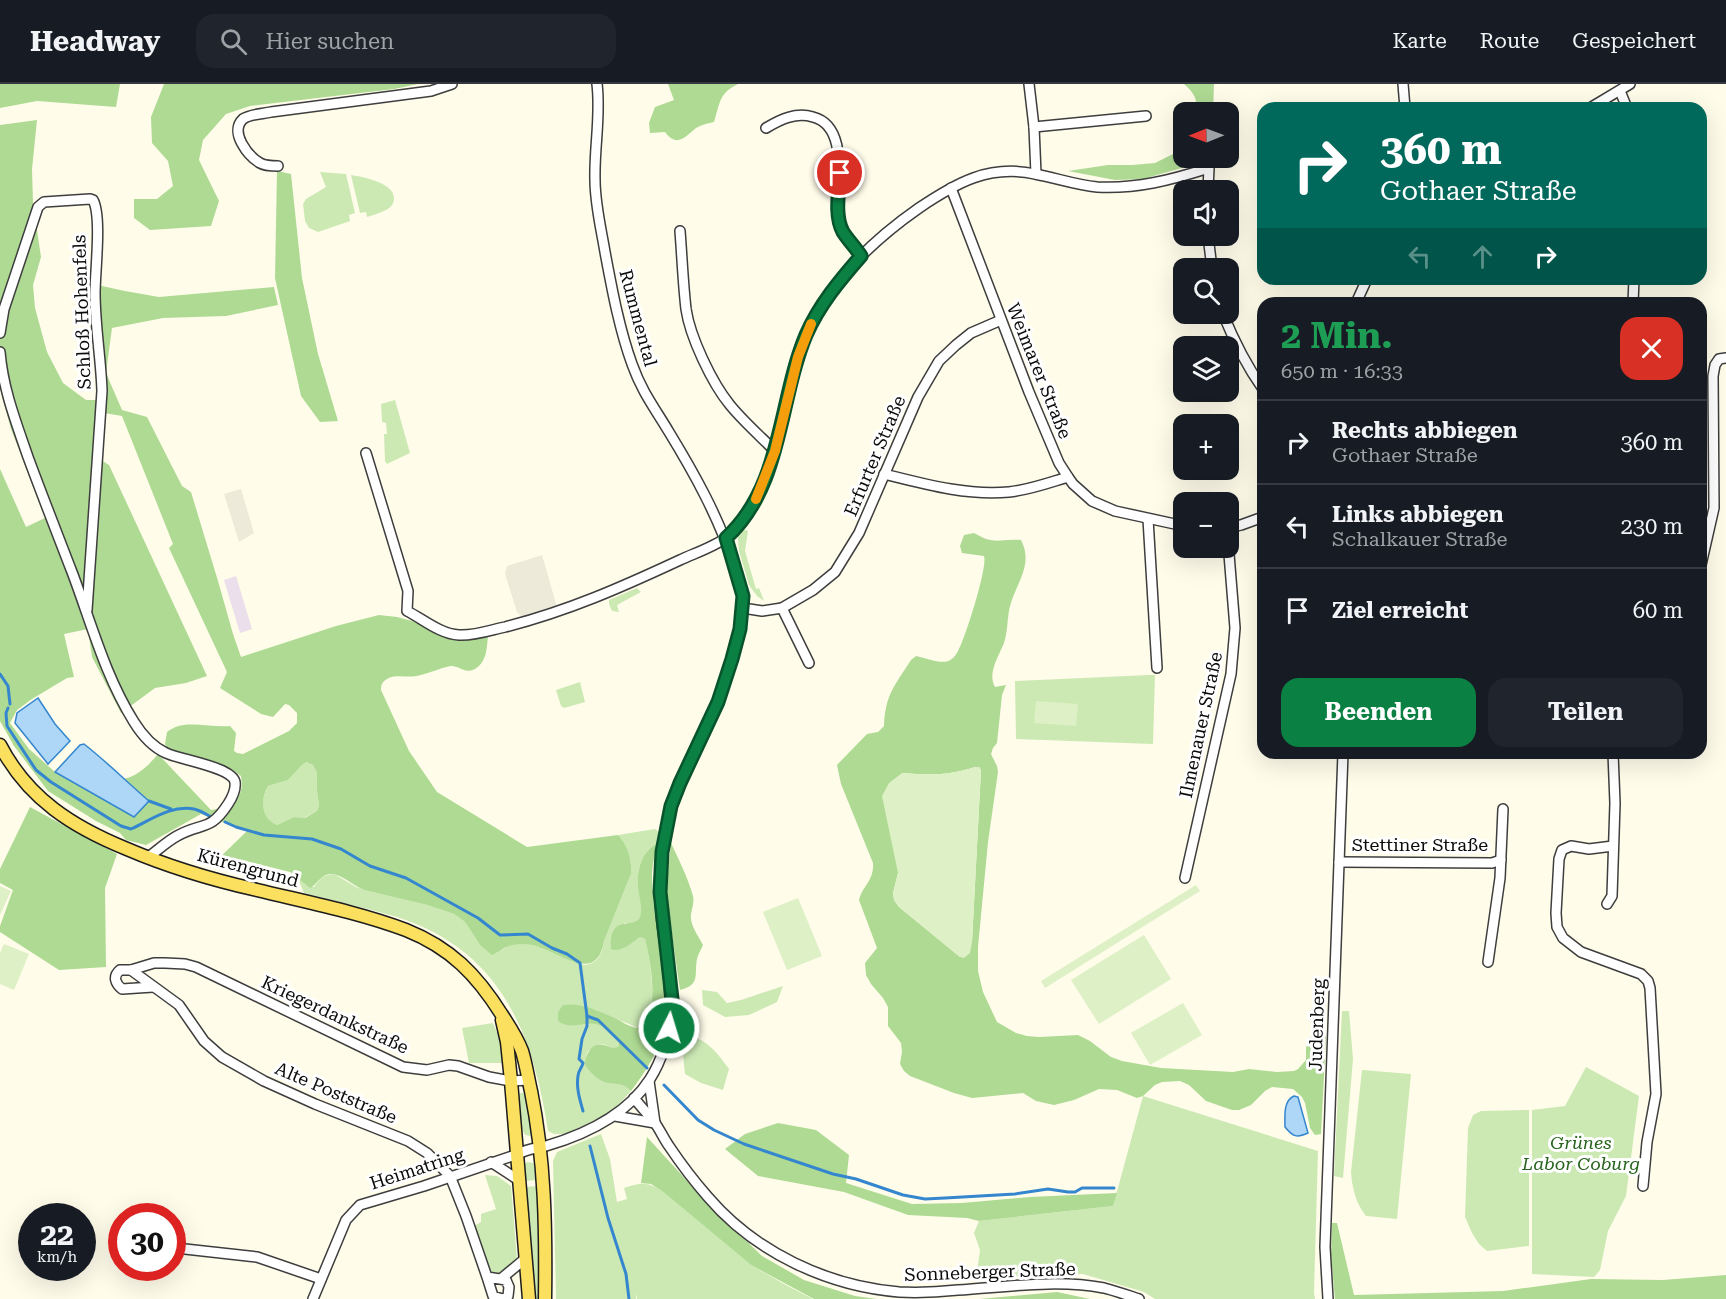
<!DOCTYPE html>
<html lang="de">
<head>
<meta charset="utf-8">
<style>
	body { margin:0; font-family:"Roboto Serif",serif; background:#20242c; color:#f1f3f6; height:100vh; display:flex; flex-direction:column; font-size:22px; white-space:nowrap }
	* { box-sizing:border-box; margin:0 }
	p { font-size:20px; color:#9ea1a6 }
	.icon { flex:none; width:33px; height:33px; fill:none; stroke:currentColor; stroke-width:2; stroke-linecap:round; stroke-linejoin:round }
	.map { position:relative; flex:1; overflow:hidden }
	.sheet { position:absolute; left:1257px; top:213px; width:450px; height:462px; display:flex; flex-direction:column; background:#171b24; border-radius:18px; box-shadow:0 6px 24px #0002 }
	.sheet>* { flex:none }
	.banner { position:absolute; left:1257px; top:18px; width:450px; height:183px; border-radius:18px; box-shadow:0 6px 24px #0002; background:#00695c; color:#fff; overflow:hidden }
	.needle { width:39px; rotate:269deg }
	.fabs { position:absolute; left:1173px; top:18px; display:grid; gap:12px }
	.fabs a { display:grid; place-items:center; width:66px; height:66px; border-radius:12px; background:#171b24; box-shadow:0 6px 24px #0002; font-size:30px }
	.speed { position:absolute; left:18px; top:1119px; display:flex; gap:12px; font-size:30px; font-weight:700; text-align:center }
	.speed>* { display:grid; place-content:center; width:78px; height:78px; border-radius:50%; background:#171b24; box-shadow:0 6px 24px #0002; line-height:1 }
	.speed small { font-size:15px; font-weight:400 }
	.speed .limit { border:9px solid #d22; background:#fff; color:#111 }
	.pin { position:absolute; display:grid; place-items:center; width:51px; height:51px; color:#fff; margin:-26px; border:3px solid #fff; border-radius:50%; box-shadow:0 2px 6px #0007 }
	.me { position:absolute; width:66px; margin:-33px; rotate:5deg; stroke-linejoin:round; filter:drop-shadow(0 0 4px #0008) }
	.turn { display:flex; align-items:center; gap:21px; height:126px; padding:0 24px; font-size:27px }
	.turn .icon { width:78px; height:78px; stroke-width:2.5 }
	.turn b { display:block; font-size:42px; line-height:51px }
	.lanes { display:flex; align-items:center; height:57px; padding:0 24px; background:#0003; justify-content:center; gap:30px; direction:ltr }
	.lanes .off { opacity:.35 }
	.round { display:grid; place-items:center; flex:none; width:63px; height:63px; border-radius:18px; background:#20242c }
	.headline { display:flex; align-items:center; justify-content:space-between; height:102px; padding:0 24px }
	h1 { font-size:36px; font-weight:700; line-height:45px; color:#1e9e55 }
	.cta { display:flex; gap:12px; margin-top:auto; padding:12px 24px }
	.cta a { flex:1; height:69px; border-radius:18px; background:#0b8043; color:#fff; font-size:24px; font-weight:700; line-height:69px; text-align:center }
	.cta a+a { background:#20242c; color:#f1f3f6 }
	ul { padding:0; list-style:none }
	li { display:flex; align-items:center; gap:18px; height:84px; padding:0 24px; border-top:2px solid #363941 }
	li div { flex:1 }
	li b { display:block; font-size:22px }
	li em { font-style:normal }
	header { display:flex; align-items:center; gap:36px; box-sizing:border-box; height:84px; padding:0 30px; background:#171b24; border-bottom:2px solid #363941 }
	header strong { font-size:28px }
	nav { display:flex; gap:33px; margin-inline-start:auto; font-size:21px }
	.search { width:420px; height:54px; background:#20242c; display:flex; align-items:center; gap:15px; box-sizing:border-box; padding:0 21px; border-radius:18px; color:#9ea1a6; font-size:22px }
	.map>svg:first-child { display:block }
</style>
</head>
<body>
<header>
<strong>Headway</strong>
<div class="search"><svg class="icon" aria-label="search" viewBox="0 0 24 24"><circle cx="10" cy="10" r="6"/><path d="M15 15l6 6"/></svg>Hier suchen</div>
<nav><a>Karte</a><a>Route</a><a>Gespeichert</a></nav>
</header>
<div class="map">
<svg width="1726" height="1215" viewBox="0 0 1726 1215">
	<rect width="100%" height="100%" fill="#fffcea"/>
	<polygon fill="#eadfeb" points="236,492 252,545 240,549 224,496"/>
	<g fill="#cce9b4">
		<polygon points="320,88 346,90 355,129 349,131 350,137 318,148 309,144 305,137 303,120 306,115 326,103"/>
		<path d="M351 91C364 93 395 99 394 115 394 120 390 124 386 126 380 129 373 131 367 133L366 128 360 129Z"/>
		<polygon points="395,316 410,369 387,380 385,377 384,350 387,350 386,339 382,338 381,320"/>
		<polygon points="741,444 748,447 745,467 756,505 759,504 764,517 757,512 749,501 739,467 738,454"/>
		<polygon points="637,504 641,508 617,521 619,528 612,527 609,520 609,516"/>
		<polygon points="1149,591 1155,591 1153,660 1016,655 1015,597"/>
		<polygon points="580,598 585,618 564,624 561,622 556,606"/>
		<path d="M306 678 313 681 317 689V707L319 722 317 727 304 734 294 733 277 741C261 735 260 715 268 702L288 696 301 682Z"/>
		<path d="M655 745 660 749 657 760C645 766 639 778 638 791 637 807 653 844 624 839L622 865 640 853 645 855C650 875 661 934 638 944L594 925 576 941C596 937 609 938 619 958L618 963C610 966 608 960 600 960 596 961 591 965 588 967 584 976 585 982 593 989 596 992 599 996 604 998 614 1001 625 998 631 1007L617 1022 601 1033 567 1050H554L548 1047C533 948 500 866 397 833 366 824 334 817 304 809L297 792 306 801 314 803C320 795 325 789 336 791L356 803 364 806 427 821 454 830 465 838 480 861 496 870C501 866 507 862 513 860 537 857 563 872 584 881 598 880 602 870 604 857L631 790C632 776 628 761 618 751Z"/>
		<polygon points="783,902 777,918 749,931 725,933 703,921 702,906 717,908 727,919 741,916"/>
		<polygon points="1342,927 1349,927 1353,975 1343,1094 1334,1092"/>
		<polygon points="493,939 501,958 503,979 469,979 462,944"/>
		<path d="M681 950C704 952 716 967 729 985L723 1006 701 999 685 990Z"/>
		<polygon points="1586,983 1639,1012 1626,1112 1608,1147 1600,1186 1594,1193 1532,1190 1532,1026 1565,1022"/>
		<path d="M1362 986 1411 990 1397 1135 1366 1132C1356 1120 1352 1104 1351 1088Z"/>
		<polygon points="520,1009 524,1009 526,1011 532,1048 530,1052 525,1051 521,1043 518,1013"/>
		<polygon points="1143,1012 1318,1067 1314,1209 1315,1215 1155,1215 1144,1208 1083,1190 1006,1193 981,1197 978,1181 980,1166 974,1149 979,1137 1113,1122"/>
		<polygon points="1529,1026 1529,1162 1487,1167 1479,1160 1472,1149 1465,1133 1468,1044 1473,1031 1481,1027"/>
		<path d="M601 1050 610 1075 617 1118 627 1115 624 1104C641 1099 646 1097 662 1107L751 1181 784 1200 813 1215H637V1209L636 1215H556L553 1077 557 1068Z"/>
		<polygon points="527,1078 533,1079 536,1083 538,1096 524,1097 524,1081"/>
		<polygon points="485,1091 497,1092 511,1102 517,1175 509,1185 499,1191 488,1186 474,1142 481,1138 481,1130 496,1125"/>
		<polygon points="538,1102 541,1215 533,1215 525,1103"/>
	</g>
	<g fill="#aeda93" fill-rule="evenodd">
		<polygon points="0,0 120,0 116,23 37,17 0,24"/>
		<polygon points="164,0 418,0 394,5 250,22 226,30 203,56 199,76 219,117 211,142 150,146 134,134 134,115 157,115 173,102 168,77 152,59 151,33"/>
		<path d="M668 0H738C719 9 720 19 714 38 709 39 701 41 696 44 685 53 677 64 665 48L650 49 649 39 655 23 674 16Z"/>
		<path d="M1184 0H1214L1213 28H1196C1198 15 1194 9 1184 0Z"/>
		<path d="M37 36 32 85 33 119 41 173 33 201 35 224 47 268 63 299 86 316H97L99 298 88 199 125 207 159 213 274 203 278 221 226 232 163 234 112 244 106 289 122 326 147 333 182 402 191 408 218 497 233 550 241 573 336 542 379 531 397 533 427 541 453 555 465 556 488 551C487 563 487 578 475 585 466 590 461 583 452 582 445 582 425 591 416 592 407 594 395 590 387 595 382 598 381 601 381 606L409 667 437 708 527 763 618 751C628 761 632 776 631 790L604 857C596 903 559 866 532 861 523 859 512 860 504 864 500 867 497 869 492 871L480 861 465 838 454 830 427 821 364 806C353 802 338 786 326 791 319 794 316 801 310 804L290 788 234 774 218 785 212 781 247 747 201 730 146 761 126 756 120 749 96 737 48 707 14 662 0 637V385L26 443 45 434 11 345 0 305V41ZM104 329 122 332 173 460 169 464 227 588 220 604 261 630 273 633 285 620 289 621 297 629V639L289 647 243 670 237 669 234 667 236 649 230 642C210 644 183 634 167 648L165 660 170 668 231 685 241 692C245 715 232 723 211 726L158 670C148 682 139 691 124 695L148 717 134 733 55 688 29 665 10 639 17 626 32 615 67 594 74 593 64 550 88 545 92 573 121 629 155 604 186 599 207 592 109 381 101 376ZM306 678 313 681 317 689V707L319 722 317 727 305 734 294 733 277 741C261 735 260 715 268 702L288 696 301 682Z"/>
		<polygon points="1183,56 1184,74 1200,74 1198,77 1185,83 1143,95 1115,96 1068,87 1108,81 1132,81 1155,79 1175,69"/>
		<polygon points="277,87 291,90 302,194 318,270 338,337 320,338 301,312 275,194"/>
		<path d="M974 449C996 462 999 454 1021 456 1034 481 1016 499 1010 522 1007 534 1008 547 1004 559 999 572 987 589 995 603L1006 601 1002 611 997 659 993 664 991 670 997 682 998 688 988 758 978 863V887L983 908 997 938 1016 949 1027 952 1039 953 1078 951 1090 957 1111 973 1122 977 1161 984 1233 988 1249 985 1277 988 1294 987 1298 985 1306 976V964L1311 952 1317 945H1321L1326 953 1321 1050 1315 1051 1310 1044 1305 1019 1302 1013 1293 1005 1272 1003 1265 1007 1251 1021 1239 1026H1232L1206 1017 1189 1001 1180 997 1162 998 1155 1001 1143 1012 1137 1014 1117 1006 1099 1005 1074 1016 1054 1021 1036 1017 1023 1009 972 1014 954 1009 910 992 904 987 900 980 902 968 901 959 888 942V923L883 914 871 900 866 891 865 879 877 864 859 816C863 801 874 797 873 779L841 700 837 681 867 650 878 648 884 642C885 611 895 601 911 576L916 572C925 574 941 580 948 577 952 576 956 571 958 567 965 556 988 482 984 472L962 469 960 462 964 451ZM975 683H979L981 686 972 858 960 873 899 823 894 816 893 809 898 789 902 689C930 691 947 692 975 683Z"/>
		<polygon points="30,723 117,770 105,804 106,883 59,886 0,848 0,842 13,806 0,799 0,785"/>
		<path d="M671 759C679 776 688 794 693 812 695 821 690 827 691 835 692 844 699 853 703 861 701 866 698 870 697 875 694 890 701 901 680 906L667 816V800Z"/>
		<path d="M657 760C655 770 652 782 652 792 652 808 654 826 657 842 661 874 672 910 665 942 659 967 646 987 631 1007 624 998 613 1001 604 998 597 995 589 987 585 981 585 972 591 958 603 961 610 962 610 965 618 963L619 958C615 951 612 948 605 944 588 932 574 949 558 937V928L563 921C580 918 600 927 615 934 623 938 629 943 638 944L647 938C657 912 651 881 645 855L640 853C631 859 622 869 611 865 609 824 639 851 641 828 642 819 638 810 638 800 637 785 642 767 657 760Z"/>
		<polygon points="778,1039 816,1046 849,1071 846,1099 912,1120 962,1119 1030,1113 1117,1109 1113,1122 979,1137 967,1134 908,1131 844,1108 758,1092 725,1065 745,1050"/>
		<polygon points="647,1053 710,1122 762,1172 804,1196 855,1212 877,1215 814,1215 751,1181 662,1107 651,1100 641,1099"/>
		<polygon points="1332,1139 1337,1139 1354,1211 1503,1207 1591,1195 1663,1196 1726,1191 1726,1215 1335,1215 1331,1171"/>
		<polygon points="1057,1208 1090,1215 979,1215"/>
	</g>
	<g fill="#def0c5">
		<polygon points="1036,617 1078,620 1076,642 1034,639"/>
		<path d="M975 683H979L981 686 972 858 970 869 964 874 960 873 899 823 894 816 893 809 898 789 882 712 889 699 902 689C930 691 947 692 975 683Z"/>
		<polygon points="1196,801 1200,807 1045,904 1041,897"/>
		<polygon points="0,802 11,807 0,831"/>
		<polygon points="798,814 822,872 787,886 763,828"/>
		<polygon points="1144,851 1171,895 1099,940 1071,896"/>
		<polygon points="4,860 29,870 14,906 0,900 0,869"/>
		<polygon points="1183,919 1202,951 1150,981 1131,949"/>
	</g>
	<g fill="#eeeada">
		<polygon points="241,405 254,449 239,458 224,410"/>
		<polygon points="542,471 557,523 522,533 517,528 505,490 507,482"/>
	</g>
	<g fill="#aed7f7" stroke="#3486cf" stroke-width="1.5">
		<polygon points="38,614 55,640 70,657 48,680 15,639 17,629"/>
		<path d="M84 660C107 678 127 698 149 717L134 733 55 688 80 661Z"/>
		<path d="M1294 1012 1298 1013 1308 1049C1297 1054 1293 1053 1285 1043 1285 1032 1283 1017 1294 1012Z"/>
	</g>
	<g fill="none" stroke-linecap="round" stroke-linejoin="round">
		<g stroke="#3486cf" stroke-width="3">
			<polyline points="0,590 8,602 10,620"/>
			<path d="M8 624 6 629 7 642 36 686 51 698 121 742 131 745C151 736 170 721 194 725 199 726 206 730 211 733"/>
			<polyline points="149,717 171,725"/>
			<path d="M225 738 236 743 264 751 312 755 341 765 370 782 406 794 478 834 500 851 528 850 552 864 567 870 580 879 587 932V942L582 955 579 975 583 979C582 984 578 987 578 992 576 1004 580 1016 583 1027"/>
			<polyline points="587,932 598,936 647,984"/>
			<polyline points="664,1001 698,1036 714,1046 744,1060 833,1090 856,1095 903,1111 925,1115 945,1114 1015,1110 1048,1105 1068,1108 1075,1108 1082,1104 1114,1104"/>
			<polyline points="590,1062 608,1134 626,1190 629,1215"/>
		</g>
		<g stroke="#3e3e3e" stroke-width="12">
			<g id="minor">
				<polyline points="1029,0 1034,43 1036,90"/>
				<polyline points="1403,0 1405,24"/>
				<polyline points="1620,7 1627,24"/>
				<polyline points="1590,24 1630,0"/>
				<polyline points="1034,43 1146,32"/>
				<path d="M766 44C781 35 796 28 813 33 852 43 834 109 840 137 842 151 853 161 861 172"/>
				<path d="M278 82C272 82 265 82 260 79 248 72 229 48 243 35 250 30 262 30 271 28L431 7 452 0"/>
				<polyline points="951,104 1029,308 1059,379 1068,393 1073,400 1092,417 1115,427 1184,442"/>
				<path d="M680 147C682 172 683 199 686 225 690 253 712 299 730 321 743 337 760 352 775 367"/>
				<polyline points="1208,152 1212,184"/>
				<polyline points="1356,219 1367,195"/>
				<polyline points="1633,219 1634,195"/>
				<path d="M1223 230C1234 257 1246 281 1263 305"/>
				<path d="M0 249 4 225 38 123 44 118 90 115 93 116C102 132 95 188 95 209 95 242 101 275 102 307L87 526"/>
				<path d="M0 268C3 305 16 338 28 373 42 411 57 449 72 488 91 538 105 592 134 638 142 651 153 663 166 669 181 676 232 683 235 698 236 706 232 714 228 720 210 748 202 738 177 752 166 758 157 767 147 774"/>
				<path d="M366 369 408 507 407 527C423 535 440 550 459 551 474 552 491 546 505 543 568 527 622 503 680 476 695 469 714 463 727 453 735 447 743 438 748 430 777 384 783 327 798 276 815 212 866 161 919 124 956 99 989 80 1035 90 1056 94 1076 101 1097 103 1137 105 1171 96 1209 84L1208 106"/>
				<path d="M884 390C924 400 967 412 1009 408 1029 406 1048 399 1068 393"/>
				<polyline points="1148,435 1157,584"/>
				<polyline points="1228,444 1241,441 1263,433"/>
				<polyline points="1701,481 1714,424 1713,292 1715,281 1719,275 1726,274"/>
				<polyline points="743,524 762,527 782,524 813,506 835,488 859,449 918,313 939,277 956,261 971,249 1001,236"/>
				<polyline points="782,524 809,579"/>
				<polyline points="1613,762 1589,765 1571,762 1562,766 1559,775 1556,829 1557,843 1563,854 1581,868 1641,890 1648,897 1650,904 1656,1010 1647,1058 1643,1102"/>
				<polyline points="1339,778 1492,779 1501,776"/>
				<polyline points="1185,794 1231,590 1235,544 1228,458"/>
				<polyline points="1607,820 1612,812 1615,719 1613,669"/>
				<polyline points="1488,878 1500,794 1503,725"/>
				<polyline points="131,886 179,921 204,957 222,973 264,997 315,1020 408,1057 427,1069 450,1092 466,1132 487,1193 506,1196 509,1203 508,1212 502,1215 493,1212 487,1193"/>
				<path d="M153 903 122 905C116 900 112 893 120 886H131L154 879H165L185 880 196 883 403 983 427 986 449 981 458 982 489 993 511 997 529 996"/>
				<polyline points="649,997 655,1039"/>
				<path d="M634 1014C641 1023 648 1030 655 1039 660 1046 664 1055 669 1062 681 1080 694 1097 708 1113 755 1168 827 1202 899 1208 919 1209 939 1208 958 1206 1007 1203 1056 1195 1104 1204 1116 1207 1127 1211 1139 1215"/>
				<polyline points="615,1032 655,1039"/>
				<polyline points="491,1078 520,1097"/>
				<polyline points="185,1165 257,1173 321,1195"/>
				<polyline points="502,1194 526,1174"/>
				<path d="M313 1215 346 1136 360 1121 424 1102 518 1070C529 1064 534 1065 546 1062 587 1050 627 1031 650 995 683 943 667 886 661 830 659 808 659 786 663 764 666 742 671 720 680 700 691 672 707 646 718 618 726 599 731 579 736 560 740 545 744 528 743 513 742 501 737 489 733 478 718 432 694 389 669 348 654 323 642 308 632 280 619 244 612 205 605 168 601 144 595 120 595 96 594 64 601 32 597 0"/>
				<polyline points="1328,1215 1325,1163 1343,669"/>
			</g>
		</g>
		<g stroke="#1c1c1c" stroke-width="15">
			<g id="major">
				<path d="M0 661C28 715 73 743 127 765 169 783 213 796 257 806 306 818 358 828 406 846 451 864 477 891 502 931 510 943 517 954 522 967 526 980 528 994 531 1007 545 1076 546 1145 545 1215"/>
				<polyline points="502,936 507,958 511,997 529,1215"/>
			</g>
		</g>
		<use href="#minor" stroke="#fff" stroke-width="9"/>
		<use href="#major" stroke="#fbdf5e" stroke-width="12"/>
	</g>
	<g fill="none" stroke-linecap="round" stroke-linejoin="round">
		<g stroke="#07532c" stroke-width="15">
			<path id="route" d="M669 944 672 915 660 808 662 768 671 722 680 699 718 618 732 575 740 545 743 512 726 454C783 402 778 318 806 251 819 221 840 196 861 172 856 164 848 156 843 148 834 132 839 107 840 89"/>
		</g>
		<use href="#route" stroke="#0b8043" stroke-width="10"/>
		<polyline stroke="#f59e0b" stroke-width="10" points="756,415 775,367 798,273 811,240"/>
	</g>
	<g text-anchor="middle" stroke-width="6" stroke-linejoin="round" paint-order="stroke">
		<g font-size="18" fill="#0b0b0b" stroke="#fff">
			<text transform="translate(82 228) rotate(-92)" y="6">Schloß Hohenfels</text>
			<text transform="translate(638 234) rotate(75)" y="6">Rummental</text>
			<text transform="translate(1039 287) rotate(68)" y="6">Weimarer Straße</text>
			<text transform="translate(875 372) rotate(-67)" y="6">Erfurter Straße</text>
			<text transform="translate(1201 641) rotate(-78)" y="6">Ilmenauer Straße</text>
			<text x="1420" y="767">Stettiner Straße</text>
			<text transform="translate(248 784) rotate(15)" y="6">Kürengrund</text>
			<text transform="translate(335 931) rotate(25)" y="6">Kriegerdankstraße</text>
			<text transform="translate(1317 941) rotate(-88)" y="6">Judenberg</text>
			<text transform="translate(336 1009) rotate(23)" y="6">Alte Poststraße</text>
			<text transform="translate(417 1085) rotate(-18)" y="6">Heimatring</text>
			<text transform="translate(990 1188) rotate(-2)" y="6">Sonneberger Straße</text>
		</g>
		<g font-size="18" font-style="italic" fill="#26631c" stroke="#fff">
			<text x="1581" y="1065">Grünes<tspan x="1581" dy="21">Labor Coburg</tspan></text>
		</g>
	</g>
</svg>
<div class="fabs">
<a><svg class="needle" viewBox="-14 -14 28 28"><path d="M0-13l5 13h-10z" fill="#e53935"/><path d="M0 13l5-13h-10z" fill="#9ea1a6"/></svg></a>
<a><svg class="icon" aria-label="sound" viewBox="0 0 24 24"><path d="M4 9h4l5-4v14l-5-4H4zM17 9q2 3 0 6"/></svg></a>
<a><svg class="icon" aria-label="search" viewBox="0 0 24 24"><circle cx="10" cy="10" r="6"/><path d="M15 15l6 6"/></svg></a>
<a><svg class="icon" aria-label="layers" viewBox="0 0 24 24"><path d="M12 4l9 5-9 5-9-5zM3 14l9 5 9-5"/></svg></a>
<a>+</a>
<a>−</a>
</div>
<div class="speed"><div>22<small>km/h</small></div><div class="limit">30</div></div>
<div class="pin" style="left:840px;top:89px;background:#d93025"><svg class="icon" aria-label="arrive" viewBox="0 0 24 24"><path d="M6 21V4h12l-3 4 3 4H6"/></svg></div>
<svg class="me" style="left:669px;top:944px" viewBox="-20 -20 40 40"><circle r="17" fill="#0b8043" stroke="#fff" stroke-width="3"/><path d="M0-11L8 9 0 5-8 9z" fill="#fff"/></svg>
<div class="banner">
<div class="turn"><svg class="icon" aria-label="right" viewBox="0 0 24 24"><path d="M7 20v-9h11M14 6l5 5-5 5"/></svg><div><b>360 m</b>Gothaer Straße</div></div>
<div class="lanes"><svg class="icon off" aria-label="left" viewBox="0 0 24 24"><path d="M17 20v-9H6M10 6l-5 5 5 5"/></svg><svg class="icon off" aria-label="ahead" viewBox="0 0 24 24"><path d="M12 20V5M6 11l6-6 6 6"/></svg><svg class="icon" aria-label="right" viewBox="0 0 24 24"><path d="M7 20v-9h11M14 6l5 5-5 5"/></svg></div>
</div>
<section class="sheet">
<div class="headline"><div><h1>2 Min.</h1><p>650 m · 16:33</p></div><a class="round" style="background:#d93025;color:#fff"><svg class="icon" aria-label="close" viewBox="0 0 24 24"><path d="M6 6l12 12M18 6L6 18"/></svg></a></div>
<ul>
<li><svg class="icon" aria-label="right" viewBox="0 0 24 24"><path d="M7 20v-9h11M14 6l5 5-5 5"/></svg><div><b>Rechts abbiegen</b><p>Gothaer Straße</p></div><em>360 m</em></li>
<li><svg class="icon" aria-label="left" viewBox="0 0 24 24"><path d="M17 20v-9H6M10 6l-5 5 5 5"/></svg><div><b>Links abbiegen</b><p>Schalkauer Straße</p></div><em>230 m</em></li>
<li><svg class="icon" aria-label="arrive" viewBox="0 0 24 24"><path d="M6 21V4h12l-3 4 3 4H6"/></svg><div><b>Ziel erreicht</b></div><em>60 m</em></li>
</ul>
<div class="cta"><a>Beenden</a><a>Teilen</a></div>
</section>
</div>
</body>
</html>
